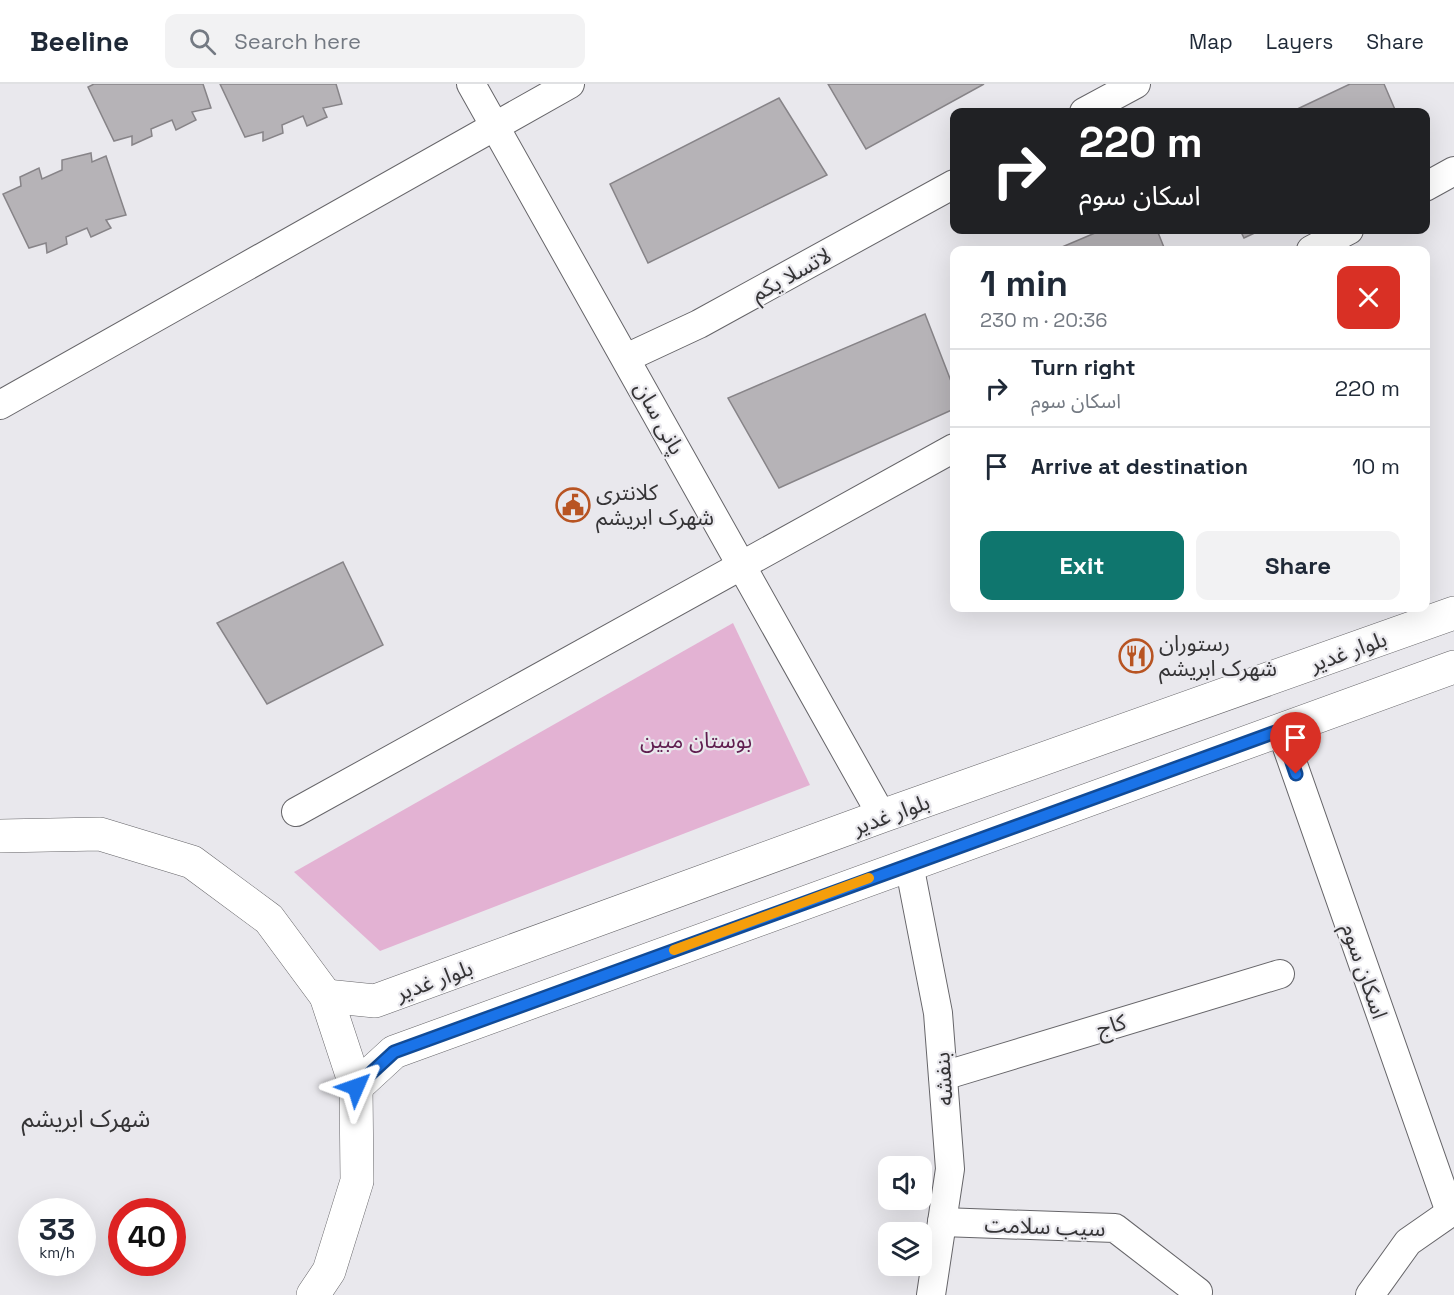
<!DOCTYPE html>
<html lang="en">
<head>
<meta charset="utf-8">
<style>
	body { margin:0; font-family:"Space Grotesk","Noto Sans Arabic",sans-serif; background:#f2f2f3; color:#1f2937; height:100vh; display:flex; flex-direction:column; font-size:22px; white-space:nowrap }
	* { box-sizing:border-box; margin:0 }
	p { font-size:20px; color:#747a83 }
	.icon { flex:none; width:33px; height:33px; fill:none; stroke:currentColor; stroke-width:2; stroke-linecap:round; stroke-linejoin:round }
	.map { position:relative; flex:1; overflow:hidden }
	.panel { position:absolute; left:950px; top:162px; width:480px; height:366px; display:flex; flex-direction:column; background:#fff; border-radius:12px; box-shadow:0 6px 24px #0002 }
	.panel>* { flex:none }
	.banner { position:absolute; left:950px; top:24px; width:480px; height:126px; border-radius:12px; box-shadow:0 6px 24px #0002; background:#202124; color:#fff; overflow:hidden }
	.fabs { position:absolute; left:878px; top:1072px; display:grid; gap:12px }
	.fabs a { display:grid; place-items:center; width:54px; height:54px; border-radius:12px; background:#fff; box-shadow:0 6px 24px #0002; font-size:30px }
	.speed { position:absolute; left:18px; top:1114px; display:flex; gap:12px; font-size:30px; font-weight:700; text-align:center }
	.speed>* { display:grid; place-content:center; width:78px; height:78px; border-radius:50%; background:#fff; box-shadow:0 6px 24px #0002; line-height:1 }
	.speed small { font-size:15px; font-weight:400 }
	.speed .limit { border:9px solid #d22; background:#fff; color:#111 }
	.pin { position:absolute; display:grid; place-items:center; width:51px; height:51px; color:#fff; margin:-62px -26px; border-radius:50% 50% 50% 0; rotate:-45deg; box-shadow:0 0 6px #0007 }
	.pin .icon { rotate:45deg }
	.me { position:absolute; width:66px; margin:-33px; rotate:47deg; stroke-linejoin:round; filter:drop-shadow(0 0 4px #0008) }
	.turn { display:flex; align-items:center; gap:21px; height:126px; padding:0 30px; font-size:27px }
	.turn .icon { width:78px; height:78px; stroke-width:2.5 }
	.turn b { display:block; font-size:42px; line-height:51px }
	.round { display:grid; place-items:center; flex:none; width:63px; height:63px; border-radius:12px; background:#f2f2f3 }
	.overview { display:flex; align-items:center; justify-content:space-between; height:102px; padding:0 30px }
	h1 { font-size:36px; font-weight:700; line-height:45px }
	.action { display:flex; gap:12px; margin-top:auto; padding:12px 30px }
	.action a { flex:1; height:69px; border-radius:12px; background:#0f766e; color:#fff; font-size:24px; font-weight:700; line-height:69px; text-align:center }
	.action a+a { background:#f2f2f3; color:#1f2937 }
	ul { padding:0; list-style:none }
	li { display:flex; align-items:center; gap:18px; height:78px; padding:0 30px; border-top:2px solid #e0e1e3 }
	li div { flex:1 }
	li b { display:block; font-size:22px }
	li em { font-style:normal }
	header { display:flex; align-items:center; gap:36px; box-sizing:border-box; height:84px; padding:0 30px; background:#fff; border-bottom:2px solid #e0e1e3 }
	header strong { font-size:28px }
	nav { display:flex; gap:33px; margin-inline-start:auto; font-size:21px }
	.search { width:420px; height:54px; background:#f2f2f3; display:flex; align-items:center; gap:15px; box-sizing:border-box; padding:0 21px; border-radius:12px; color:#747a83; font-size:22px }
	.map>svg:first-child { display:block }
</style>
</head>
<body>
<header>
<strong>Beeline</strong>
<div class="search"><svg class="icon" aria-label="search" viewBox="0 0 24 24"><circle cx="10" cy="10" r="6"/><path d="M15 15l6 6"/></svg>Search here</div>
<nav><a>Map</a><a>Layers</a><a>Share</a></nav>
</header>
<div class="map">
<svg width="1454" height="1211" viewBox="0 0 1454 1211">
	<rect width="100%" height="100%" fill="#e9e8ed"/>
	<polygon fill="#e3b2d3" points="733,539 810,701 380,867 294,788"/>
	<g fill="#b6b3b7" stroke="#878488" stroke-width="1.5">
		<polygon points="94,0 203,0 211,24 192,28 196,36 176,46 172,36 151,45 152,52 132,61 132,52 114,57 88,3"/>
		<polygon points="220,0 336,0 342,20 323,24 327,33 307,42 303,32 282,41 283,49 263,57 263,48 245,53"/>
		<polygon points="828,0 984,0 866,65"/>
		<polygon points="1350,0 1384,0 1396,28 1291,28"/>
		<polygon points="779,14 827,91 648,179 610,100"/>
		<polygon points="91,69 92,78 106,72 126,131 106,136 111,144 91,153 87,144 66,153 67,160 47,169 46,159 29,164 3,110 21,102 20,93 39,84 42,95 62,86 62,76"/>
		<polygon points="1102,146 1157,146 1165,166 1055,166"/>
		<polygon points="1240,146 1261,146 1244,154"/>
		<polygon points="925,230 954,305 954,325 779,404 728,314"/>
		<polygon points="343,478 383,561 267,620 217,539"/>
	</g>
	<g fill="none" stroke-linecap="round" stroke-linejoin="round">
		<g stroke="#666569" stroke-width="30">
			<g id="minor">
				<polyline points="471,0 882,732"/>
				<polyline points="1084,28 1136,0"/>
				<polyline points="1425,103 1454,87"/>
				<polyline points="1311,166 1349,146"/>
				<polyline points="626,274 699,240 954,100"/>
				<polyline points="0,321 570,0"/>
				<polyline points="1281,646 1450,1128"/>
				<polyline points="296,728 954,364"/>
				<polyline points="909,780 938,929 950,1085 931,1211"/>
				<polyline points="943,992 1280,890"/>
				<polyline points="942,1138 1115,1144 1198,1208"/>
				<polyline points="1370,1211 1408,1158 1454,1126"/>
			</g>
		</g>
		<g stroke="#666569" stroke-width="34">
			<g id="tertiary">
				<polyline points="0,752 100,750 192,778 269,835 326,912 356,1003 357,1097 329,1187 313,1211"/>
				<polyline points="326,912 375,917 882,732 1454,529"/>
				<polyline points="356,1003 394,968 1454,583"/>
			</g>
		</g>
		<use href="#minor" stroke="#fff" stroke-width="28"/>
		<use href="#tertiary" stroke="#fff" stroke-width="33"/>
	</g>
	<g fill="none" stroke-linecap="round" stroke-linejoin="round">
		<g stroke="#114b97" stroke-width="15">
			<polyline id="route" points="356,1003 394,968 1281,646 1296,690"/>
		</g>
		<use href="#route" stroke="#1a73e8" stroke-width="10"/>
		<polyline stroke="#f59e0b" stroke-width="10" points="674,866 869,794"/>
	</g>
	<defs>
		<g id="civic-ring" transform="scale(1.725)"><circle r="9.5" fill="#e9e8ed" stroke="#b85422" stroke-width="1.5"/><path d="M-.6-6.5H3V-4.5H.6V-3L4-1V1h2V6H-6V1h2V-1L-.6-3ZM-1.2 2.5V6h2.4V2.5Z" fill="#b85422"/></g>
		<g id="restaurant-ring" transform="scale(1.725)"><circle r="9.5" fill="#e9e8ed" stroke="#b85422" stroke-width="1.5"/><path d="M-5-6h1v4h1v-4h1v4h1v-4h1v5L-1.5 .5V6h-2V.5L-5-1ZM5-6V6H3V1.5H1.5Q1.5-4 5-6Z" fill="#b85422"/></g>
	</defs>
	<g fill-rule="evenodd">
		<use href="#civic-ring" x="573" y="421"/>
		<use href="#restaurant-ring" x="1136" y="572"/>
	</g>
	<g text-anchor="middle" stroke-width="4.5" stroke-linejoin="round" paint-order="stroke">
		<g font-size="22" fill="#353436" stroke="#e9e8ed">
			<text transform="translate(791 190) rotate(-29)" y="8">لاتسلا یکم</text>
			<text transform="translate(660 334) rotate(61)" y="8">پانی سان</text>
			<text transform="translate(1348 567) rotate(-20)" y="8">بلوار غدیر</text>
			<text transform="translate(891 730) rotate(-20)" y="8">بلوار غدیر</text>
			<text transform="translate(1365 887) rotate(71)" y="8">اسکان سوم</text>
			<text transform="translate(434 896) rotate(-20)" y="8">بلوار غدیر</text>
			<text transform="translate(1111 941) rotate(-17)" y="8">کاج</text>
			<text transform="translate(943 995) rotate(-94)" y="8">بنفشه</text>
			<text transform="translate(1045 1142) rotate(2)" y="8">سیب سلامت</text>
		</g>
		<g font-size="22" fill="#353436" stroke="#e9e8ed" text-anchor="start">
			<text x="596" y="416">کلانتری<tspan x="596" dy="25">شهرک ابریشم</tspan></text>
			<text x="1159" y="567">رستوران<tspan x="1159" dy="25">شهرک ابریشم</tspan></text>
		</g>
		<g font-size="22" fill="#5f1d4f" stroke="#e9e8ed">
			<text x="696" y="664">بوستان مبین</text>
		</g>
		<g font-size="24" fill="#353436" stroke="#e9e8ed">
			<text x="86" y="1043">شهرک ابریشم</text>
		</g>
	</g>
</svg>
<div class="fabs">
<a><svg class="icon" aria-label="sound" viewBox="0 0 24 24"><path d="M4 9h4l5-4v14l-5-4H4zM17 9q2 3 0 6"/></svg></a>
<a><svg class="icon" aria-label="layers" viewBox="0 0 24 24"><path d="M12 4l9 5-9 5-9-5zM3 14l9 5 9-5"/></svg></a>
</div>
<div class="speed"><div>33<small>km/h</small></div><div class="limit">40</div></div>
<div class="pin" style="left:1296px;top:690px;background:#d93025"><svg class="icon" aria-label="arrive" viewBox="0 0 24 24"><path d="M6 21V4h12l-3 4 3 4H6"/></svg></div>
<svg class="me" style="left:356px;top:1003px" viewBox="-20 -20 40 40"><path d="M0-17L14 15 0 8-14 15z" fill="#1a73e8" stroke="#fff" stroke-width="4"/></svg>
<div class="banner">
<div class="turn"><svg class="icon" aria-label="right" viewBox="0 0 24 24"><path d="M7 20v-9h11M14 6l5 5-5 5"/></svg><div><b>220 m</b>اسکان سوم</div></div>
</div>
<section class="panel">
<div class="overview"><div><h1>1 min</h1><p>230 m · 20:36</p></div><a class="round" style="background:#d93025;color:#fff"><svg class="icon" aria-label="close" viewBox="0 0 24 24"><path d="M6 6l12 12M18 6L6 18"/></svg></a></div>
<ul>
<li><svg class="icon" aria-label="right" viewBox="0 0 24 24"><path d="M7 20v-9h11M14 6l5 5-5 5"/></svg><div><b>Turn right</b><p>اسکان سوم</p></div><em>220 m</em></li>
<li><svg class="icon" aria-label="arrive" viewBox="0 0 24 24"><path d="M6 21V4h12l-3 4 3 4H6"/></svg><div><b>Arrive at destination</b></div><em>10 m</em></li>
</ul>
<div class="action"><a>Exit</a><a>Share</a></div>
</section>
</div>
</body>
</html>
